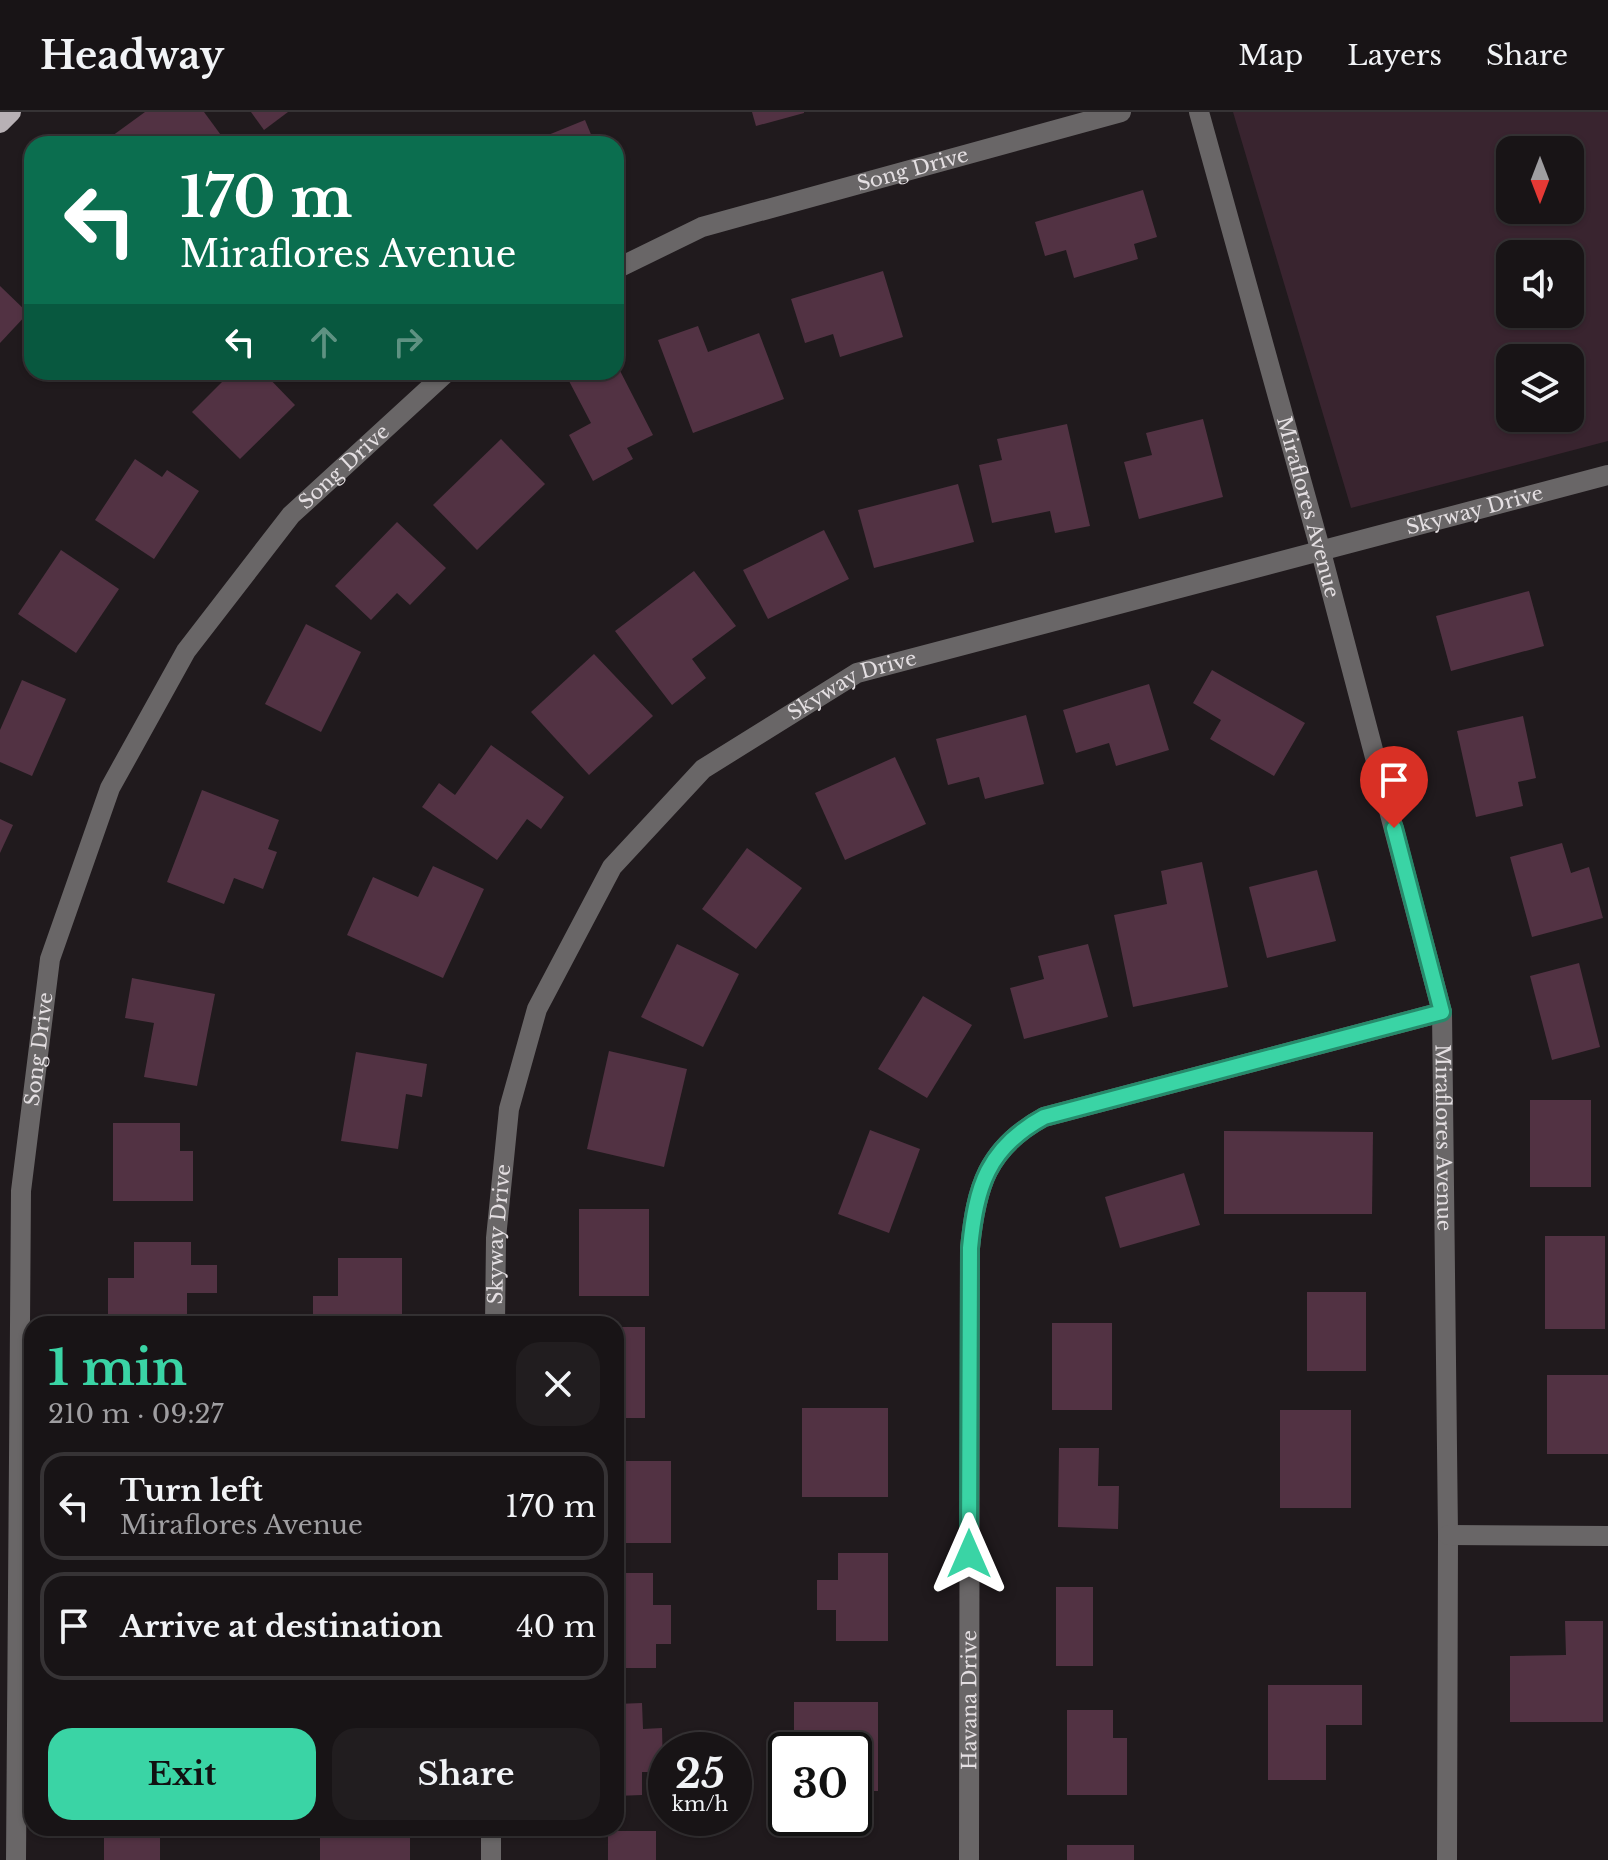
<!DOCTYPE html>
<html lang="en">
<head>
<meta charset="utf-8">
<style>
	body { margin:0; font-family:"Libre Baskerville",serif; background:#211d1f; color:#f1f3f6; height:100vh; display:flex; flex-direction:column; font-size:30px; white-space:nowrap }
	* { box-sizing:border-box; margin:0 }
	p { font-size:26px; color:#9f9ea1 }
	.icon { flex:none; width:44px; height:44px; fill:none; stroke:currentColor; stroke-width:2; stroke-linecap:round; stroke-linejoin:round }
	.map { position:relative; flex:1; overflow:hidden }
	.side { position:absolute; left:24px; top:1204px; width:600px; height:520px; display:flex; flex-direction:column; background:#181416; border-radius:24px; box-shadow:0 2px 6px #0004,0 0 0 2px #363335 }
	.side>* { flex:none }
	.guide { position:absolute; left:24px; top:24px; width:600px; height:244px; border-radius:24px; box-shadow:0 2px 6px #0004,0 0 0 2px #363335; background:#0b6e4f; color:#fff; overflow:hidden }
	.needle { width:52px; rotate:180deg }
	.controls { position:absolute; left:1496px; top:24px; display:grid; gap:16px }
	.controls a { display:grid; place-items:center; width:88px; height:88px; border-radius:16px; background:#181416; box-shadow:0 2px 6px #0004,0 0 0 2px #363335; font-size:40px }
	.speed { position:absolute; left:648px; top:1620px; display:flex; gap:16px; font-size:40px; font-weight:700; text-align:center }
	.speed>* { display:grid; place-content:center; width:104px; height:104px; border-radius:50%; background:#181416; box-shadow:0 2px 6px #0004,0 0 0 2px #363335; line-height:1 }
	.speed small { font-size:20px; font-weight:400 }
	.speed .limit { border:4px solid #111; border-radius:12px; background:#fff; color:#111 }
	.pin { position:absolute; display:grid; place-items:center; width:68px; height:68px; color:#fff; margin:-82px -34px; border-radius:50% 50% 50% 0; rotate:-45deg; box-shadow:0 0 8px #0007 }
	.pin .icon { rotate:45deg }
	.me { position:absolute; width:88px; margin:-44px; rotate:0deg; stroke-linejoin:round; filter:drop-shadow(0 0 6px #0008) }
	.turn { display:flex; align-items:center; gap:28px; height:168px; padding:0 24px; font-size:36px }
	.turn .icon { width:104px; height:104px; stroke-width:2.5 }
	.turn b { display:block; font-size:56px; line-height:68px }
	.lanes { display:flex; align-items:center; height:76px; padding:0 24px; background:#0003; justify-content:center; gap:40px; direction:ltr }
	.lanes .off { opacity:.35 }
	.round { display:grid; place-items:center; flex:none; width:84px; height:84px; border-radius:24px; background:#211d1f }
	.summary { display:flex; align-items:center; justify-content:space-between; height:136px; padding:0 24px }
	h1 { font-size:48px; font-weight:700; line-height:60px; color:#3ad4a5 }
	.action { display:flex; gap:16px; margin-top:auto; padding:16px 24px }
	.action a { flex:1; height:92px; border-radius:24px; background:#3ad4a5; color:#111; font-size:32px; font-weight:700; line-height:92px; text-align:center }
	.action a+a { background:#211d1f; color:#f1f3f6 }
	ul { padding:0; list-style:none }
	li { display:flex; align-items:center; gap:24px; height:108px; margin:0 16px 12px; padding:0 8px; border:4px solid #363335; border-radius:24px }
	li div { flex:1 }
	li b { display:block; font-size:30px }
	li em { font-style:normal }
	header { display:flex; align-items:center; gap:48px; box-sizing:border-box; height:112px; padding:0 40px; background:#181416; border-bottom:2px solid #363335 }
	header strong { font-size:38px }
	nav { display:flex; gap:44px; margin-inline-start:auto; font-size:28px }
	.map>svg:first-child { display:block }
</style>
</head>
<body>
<header>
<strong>Headway</strong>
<nav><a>Map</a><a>Layers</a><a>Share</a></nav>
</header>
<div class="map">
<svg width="1608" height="1748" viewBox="0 0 1608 1748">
	<rect width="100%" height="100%" fill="#201a1d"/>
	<path fill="#39242f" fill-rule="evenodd" d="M1233 0H1608V329L1351 396ZM1510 38H1570V98H1510ZM1510 142H1570V202H1510ZM1510 246H1570V306H1510Z"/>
	<g fill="#523243">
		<polygon points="145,0 204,0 226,30 101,32"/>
		<polygon points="251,0 288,0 264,18"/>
		<polygon points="752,0 804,0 804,1 756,14"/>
		<polygon points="585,8 595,32 526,32"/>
		<polygon points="1143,78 1157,125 1134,132 1138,147 1074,166 1066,138 1045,144 1035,110"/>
		<polygon points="883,159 903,225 840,245 833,222 805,231 791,187"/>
		<polygon points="0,174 28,201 0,231"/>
		<polygon points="698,214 708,240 759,221 784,287 693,321 658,228"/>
		<polygon points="616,251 653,323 627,336 633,347 593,369 569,323 591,311 569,269 586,260 616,260"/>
		<polygon points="232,260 263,260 295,293 240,347 192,300"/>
		<polygon points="1203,307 1223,385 1139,407 1124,350 1152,343 1146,321"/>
		<polygon points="1067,312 1090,414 1055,421 1050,399 992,411 979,353 1002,348 997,327"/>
		<polygon points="501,327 545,372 477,438 433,393"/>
		<polygon points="135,347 162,365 167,358 199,379 154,447 95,408"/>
		<polygon points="958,372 974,430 874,456 858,398"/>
		<polygon points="397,410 446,456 410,493 397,481 371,508 335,474"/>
		<polygon points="824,418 849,467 768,507 743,458"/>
		<polygon points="61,438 119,477 76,541 18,502"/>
		<polygon points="694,459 736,514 692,547 706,566 672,593 615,519"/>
		<polygon points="1529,479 1544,534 1451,559 1436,504"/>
		<polygon points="306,512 361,540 321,620 265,592"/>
		<polygon points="594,542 653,604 589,663 531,600"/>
		<polygon points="1212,558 1305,611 1274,664 1210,627 1221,608 1193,591"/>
		<polygon points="22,568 66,587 32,664 0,650 0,618"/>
		<polygon points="1149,572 1169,638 1116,654 1109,631 1076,641 1063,598"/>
		<polygon points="1026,603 1044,672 985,687 979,665 948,673 936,627"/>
		<polygon points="1523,604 1536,666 1518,670 1523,694 1476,705 1457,619"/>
		<polygon points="491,633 564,685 541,717 527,707 497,748 422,695 439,671 455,683"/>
		<polygon points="895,645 926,712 845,748 815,681"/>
		<polygon points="202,678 279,708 268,737 277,740 263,777 234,766 224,792 167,770"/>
		<polygon points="0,707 13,713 0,741"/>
		<polygon points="1562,731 1571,761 1589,755 1603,806 1532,825 1510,745"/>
		<polygon points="747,736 802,776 756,837 702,797"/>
		<polygon points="1202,750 1228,875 1133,895 1114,803 1167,792 1161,759"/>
		<polygon points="433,754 484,777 443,866 347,823 373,765 418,785"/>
		<polygon points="1317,758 1336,829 1267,846 1249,775"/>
		<polygon points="677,832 739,862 703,935 641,905"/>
		<polygon points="1088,832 1108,905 1024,927 1010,876 1044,867 1038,844"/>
		<polygon points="1579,851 1600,935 1552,948 1530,864"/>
		<polygon points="132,866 215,882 197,974 144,965 154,911 125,906"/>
		<polygon points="923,884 972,913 927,986 878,957"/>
		<polygon points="609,939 687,957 664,1055 587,1037"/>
		<polygon points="356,940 427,952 422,985 406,982 398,1037 341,1029"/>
		<rect x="1530" y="988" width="61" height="87"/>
		<polygon points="113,1011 180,1011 180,1039 193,1039 193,1089 113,1089"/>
		<polygon points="870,1018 920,1037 889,1121 838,1102"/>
		<polygon points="1224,1019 1373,1020 1372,1102 1224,1102"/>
		<polygon points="1184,1061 1200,1113 1120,1136 1105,1085"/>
		<rect x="579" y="1097" width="70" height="87"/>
		<rect x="1545" y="1124" width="60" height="93"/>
		<polygon points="134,1130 191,1130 191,1153 217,1153 217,1181 187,1181 187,1211 108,1211 108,1166 134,1166"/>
		<polygon points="338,1146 402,1146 402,1212 313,1212 313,1184 338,1184"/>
		<rect x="1307" y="1180" width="59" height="79"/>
		<rect x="1052" y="1211" width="60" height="87"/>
		<rect x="616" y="1215" width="29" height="91"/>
		<rect x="1547" y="1263" width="61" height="79"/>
		<rect x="802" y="1296" width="86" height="89"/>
		<rect x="1280" y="1298" width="71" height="98"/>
		<polygon points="1059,1336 1099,1336 1098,1374 1119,1374 1118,1417 1058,1415"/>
		<rect x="616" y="1349" width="55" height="82"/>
		<polygon points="838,1441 888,1441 888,1529 836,1529 836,1498 817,1498 817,1468 838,1468"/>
		<polygon points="616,1461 653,1461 653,1493 671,1493 671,1532 656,1532 656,1556 616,1556"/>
		<rect x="1056" y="1475" width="37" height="79"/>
		<polygon points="1565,1509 1603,1509 1603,1610 1510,1610 1510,1544 1566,1543"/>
		<polygon points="1268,1573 1362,1573 1362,1613 1326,1613 1326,1668 1268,1668"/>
		<polygon points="794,1590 878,1590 878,1679 854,1679 854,1638 794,1638"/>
		<polygon points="642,1591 643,1617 662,1616 663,1660 642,1660 642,1683 616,1684 616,1592"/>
		<polygon points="1067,1598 1113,1598 1113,1626 1127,1626 1127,1683 1067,1683"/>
		<rect x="104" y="1716" width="56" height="32"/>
		<polygon points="320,1716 389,1716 389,1722 410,1722 410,1748 320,1748"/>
		<rect x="608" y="1719" width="48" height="29"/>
		<rect x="1067" y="1733" width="67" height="15"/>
	</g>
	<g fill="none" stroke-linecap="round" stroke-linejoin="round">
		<g stroke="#696667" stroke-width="20">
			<path id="s1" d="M1199 0 1321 440 1442 900 1448 1423 1447 1748"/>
			<path id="s2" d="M616 157 702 115 1121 0"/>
			<path id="s3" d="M495 1212 496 1126 509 997 537 897 612 755 703 657 857 561 1608 363"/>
			<polyline points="1448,1423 1608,1424"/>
			<path id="s4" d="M16 1748 21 1079 50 847 110 676 186 539 291 403 447 260"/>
			<polyline points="491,1748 491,1716"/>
			<path id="s5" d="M969 1748 970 1136C976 1075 987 1036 1044 1005L1442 900"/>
		</g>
		<polyline stroke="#b8b1b5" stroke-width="20" points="0,11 11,0"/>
	</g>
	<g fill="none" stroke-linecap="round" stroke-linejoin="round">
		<g stroke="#268a6b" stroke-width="20">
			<path id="route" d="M969 1442 970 1136C976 1075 987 1036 1044 1005L1442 900 1394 716"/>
		</g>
		<use href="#route" stroke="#3ad4a5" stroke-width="14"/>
	</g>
	<g text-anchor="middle" stroke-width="8" stroke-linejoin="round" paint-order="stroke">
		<g font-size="20" fill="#e4dfe2" stroke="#201a1d">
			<text dy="7" stroke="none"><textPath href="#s2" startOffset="314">Song Drive</textPath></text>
			<text dy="7" stroke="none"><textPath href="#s4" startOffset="1484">Song Drive</textPath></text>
			<text dy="7" stroke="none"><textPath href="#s1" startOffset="410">Miraflores Avenue</textPath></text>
			<text dy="7" stroke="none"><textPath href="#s3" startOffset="1434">Skyway Drive</textPath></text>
			<text dy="7" stroke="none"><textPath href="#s3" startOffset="786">Skyway Drive</textPath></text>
			<text dy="7" stroke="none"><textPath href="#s4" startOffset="812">Song Drive</textPath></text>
			<text dy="7" stroke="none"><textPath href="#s1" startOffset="1058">Miraflores Avenue</textPath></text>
			<text dy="7" stroke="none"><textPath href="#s3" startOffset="90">Skyway Drive</textPath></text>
			<text dy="7" stroke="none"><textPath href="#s5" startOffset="160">Havana Drive</textPath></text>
		</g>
	</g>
</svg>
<div class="controls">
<a><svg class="needle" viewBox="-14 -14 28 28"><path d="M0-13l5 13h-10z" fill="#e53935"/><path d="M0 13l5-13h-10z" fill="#9f9ea1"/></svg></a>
<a><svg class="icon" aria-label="sound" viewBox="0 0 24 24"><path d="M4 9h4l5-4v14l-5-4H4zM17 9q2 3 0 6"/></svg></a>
<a><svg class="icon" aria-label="layers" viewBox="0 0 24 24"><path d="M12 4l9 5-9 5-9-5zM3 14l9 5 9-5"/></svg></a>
</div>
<div class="speed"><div>25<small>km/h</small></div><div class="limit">30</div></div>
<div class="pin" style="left:1394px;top:716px;background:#d93025"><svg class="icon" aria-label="arrive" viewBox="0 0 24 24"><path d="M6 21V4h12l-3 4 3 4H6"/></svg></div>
<svg class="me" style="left:969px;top:1442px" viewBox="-20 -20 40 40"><path d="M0-17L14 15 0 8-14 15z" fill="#3ad4a5" stroke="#fff" stroke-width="4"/></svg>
<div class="guide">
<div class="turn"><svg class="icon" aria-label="left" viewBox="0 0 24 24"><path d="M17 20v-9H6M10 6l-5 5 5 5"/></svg><div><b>170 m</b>Miraflores Avenue</div></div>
<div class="lanes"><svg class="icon" aria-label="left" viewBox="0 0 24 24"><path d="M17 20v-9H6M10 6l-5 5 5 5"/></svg><svg class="icon off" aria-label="ahead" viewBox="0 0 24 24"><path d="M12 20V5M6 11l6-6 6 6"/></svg><svg class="icon off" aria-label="right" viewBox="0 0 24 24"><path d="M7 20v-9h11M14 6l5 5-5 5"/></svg></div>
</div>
<section class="side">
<div class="summary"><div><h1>1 min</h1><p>210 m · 09:27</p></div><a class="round"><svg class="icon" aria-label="close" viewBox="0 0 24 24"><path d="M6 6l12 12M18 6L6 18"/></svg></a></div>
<ul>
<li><svg class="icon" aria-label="left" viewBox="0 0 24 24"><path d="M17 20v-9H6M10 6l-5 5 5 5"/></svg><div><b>Turn left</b><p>Miraflores Avenue</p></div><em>170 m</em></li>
<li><svg class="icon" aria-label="arrive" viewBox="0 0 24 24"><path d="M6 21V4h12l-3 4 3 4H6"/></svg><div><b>Arrive at destination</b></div><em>40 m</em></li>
</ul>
<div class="action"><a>Exit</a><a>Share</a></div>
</section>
</div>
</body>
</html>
